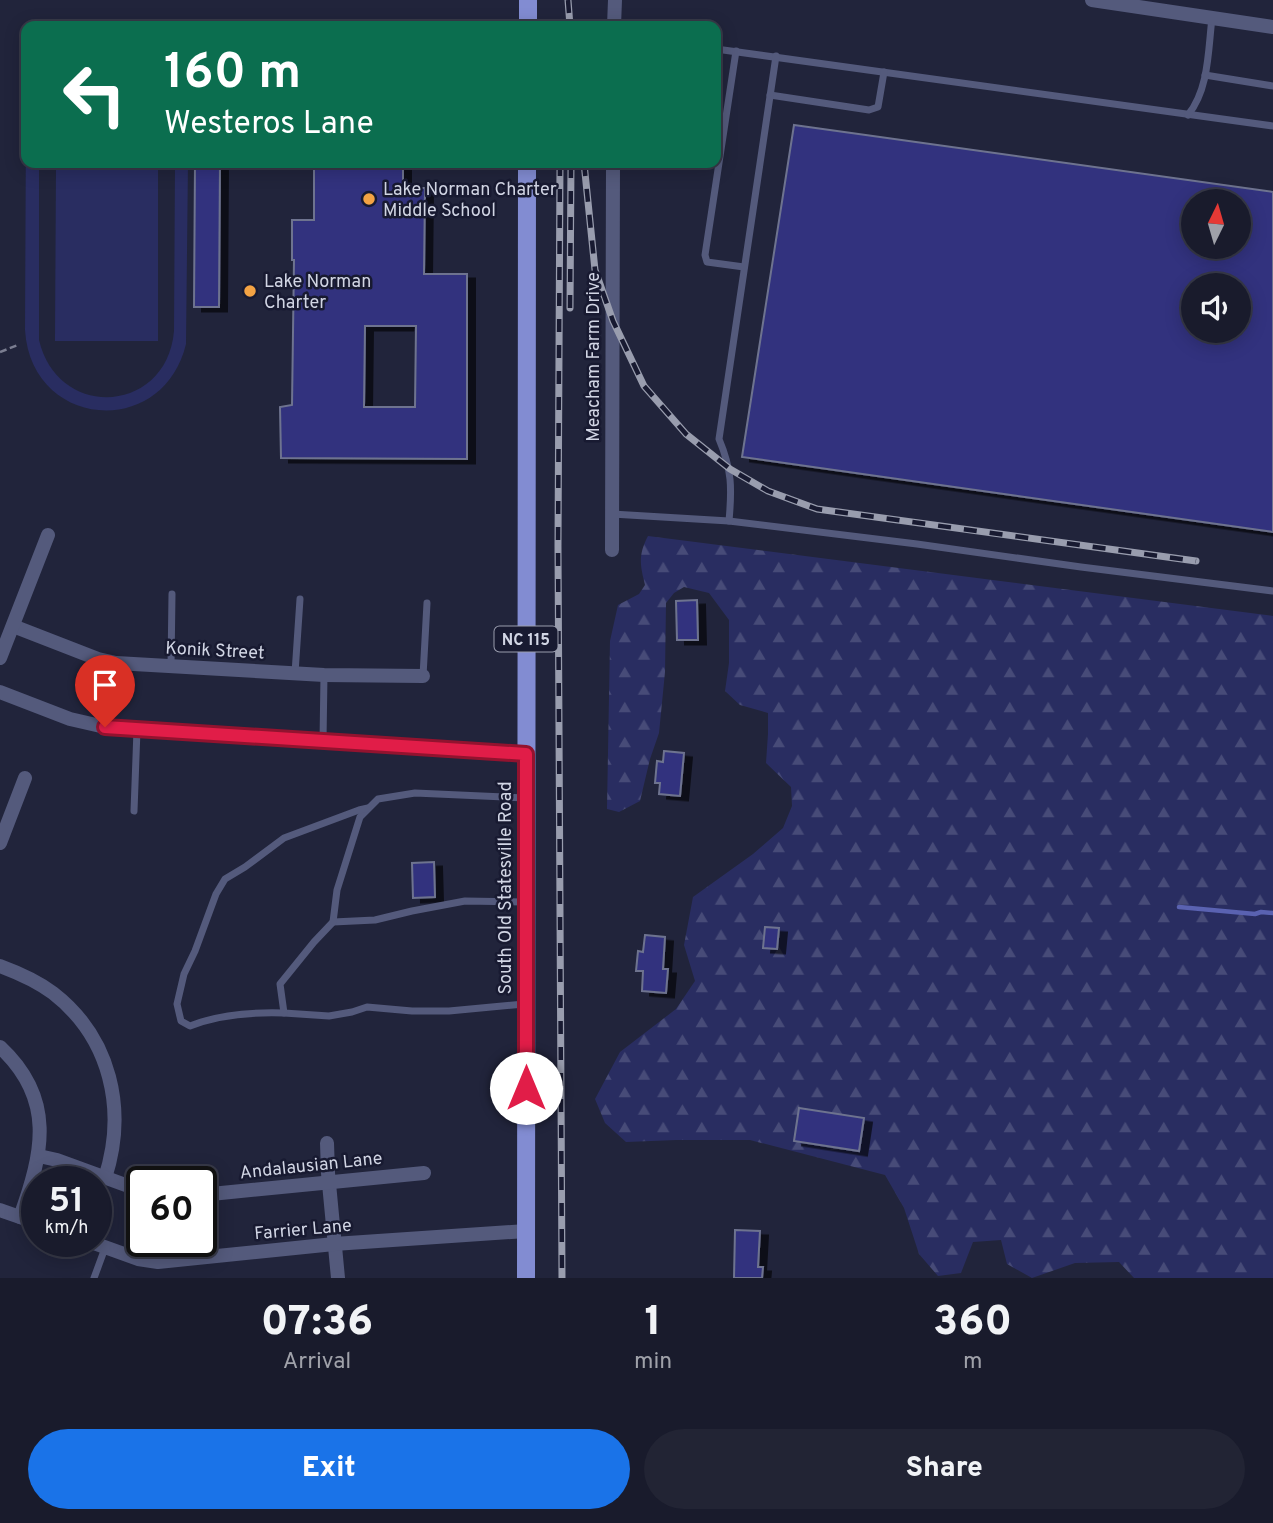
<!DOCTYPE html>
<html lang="en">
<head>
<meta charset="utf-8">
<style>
	body { margin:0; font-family:Overpass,sans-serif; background:#222434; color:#f1f3f6; height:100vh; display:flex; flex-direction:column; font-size:26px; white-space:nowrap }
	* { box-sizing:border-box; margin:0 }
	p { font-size:23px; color:#9fa1a9 }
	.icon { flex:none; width:38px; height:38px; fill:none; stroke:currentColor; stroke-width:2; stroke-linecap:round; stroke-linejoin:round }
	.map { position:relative; height:1278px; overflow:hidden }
	.drawer { display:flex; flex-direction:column; background:#191b2c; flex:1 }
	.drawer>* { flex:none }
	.top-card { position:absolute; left:21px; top:21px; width:700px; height:147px; border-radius:14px; box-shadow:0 4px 18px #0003,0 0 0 2px #373948; background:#0b6e4f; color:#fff; overflow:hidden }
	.needle { width:46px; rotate:5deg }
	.buttons { position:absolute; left:1181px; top:189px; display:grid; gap:14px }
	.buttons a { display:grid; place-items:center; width:70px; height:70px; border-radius:50%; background:#191b2c; box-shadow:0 4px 18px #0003,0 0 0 2px #373948; font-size:35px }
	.speed { position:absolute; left:21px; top:1166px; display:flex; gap:14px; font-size:35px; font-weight:700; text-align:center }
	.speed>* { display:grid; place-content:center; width:91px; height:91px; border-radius:50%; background:#191b2c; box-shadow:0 4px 18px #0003,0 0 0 2px #373948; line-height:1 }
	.speed small { font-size:18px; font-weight:400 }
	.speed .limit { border:4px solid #111; border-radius:10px; background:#fff; color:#111 }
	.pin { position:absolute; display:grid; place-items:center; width:60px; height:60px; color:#fff; margin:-72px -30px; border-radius:50% 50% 50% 0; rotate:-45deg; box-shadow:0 0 7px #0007 }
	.pin .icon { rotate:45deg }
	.me { position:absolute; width:77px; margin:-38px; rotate:0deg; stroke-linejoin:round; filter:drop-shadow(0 0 5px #0008) }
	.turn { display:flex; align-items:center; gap:24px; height:147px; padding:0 28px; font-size:32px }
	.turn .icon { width:91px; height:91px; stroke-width:2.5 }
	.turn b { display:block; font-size:49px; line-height:60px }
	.eta { display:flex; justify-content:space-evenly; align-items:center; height:119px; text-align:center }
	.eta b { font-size:42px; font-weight:800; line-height:49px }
	.primary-button { display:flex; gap:14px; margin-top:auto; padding:14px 28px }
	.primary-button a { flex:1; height:80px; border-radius:42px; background:#1a73e8; color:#fff; font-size:28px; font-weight:800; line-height:80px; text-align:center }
	.primary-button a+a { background:#222434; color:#f1f3f6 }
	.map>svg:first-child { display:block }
</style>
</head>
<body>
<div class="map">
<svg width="1273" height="1278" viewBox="0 0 1273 1278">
	<defs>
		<pattern id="forest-firs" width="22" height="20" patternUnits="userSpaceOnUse" patternTransform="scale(1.75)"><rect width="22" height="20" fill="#292d61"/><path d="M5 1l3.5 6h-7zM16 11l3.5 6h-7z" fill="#474b78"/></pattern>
		<filter id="shadow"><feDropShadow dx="8" dy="4.5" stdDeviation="0" flood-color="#0009"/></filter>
	</defs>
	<rect width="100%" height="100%" fill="#21243b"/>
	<path fill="url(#forest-firs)" d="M648 536 1273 616V1278H1134L1119 1262 1075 1263 1032 1278 1007 1264 1001 1240 973 1242 961 1273 938 1276 919 1254 904 1208 885 1175 750 1140H676L626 1142 605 1123 595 1099 620 1052 676 1009 695 981 684 945 693 897 753 854 783 828 792 806 791 787 766 763 768 734V713L740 705 725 691 729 663V620L709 593 684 587 674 593 666 603 665 672 659 733 650 759 640 801 619 812 607 809 610 641 618 605 639 594 645 585C640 565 638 555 648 536Z"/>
	<g fill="#292d61">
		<path d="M26 116V163H39V340C58 421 167 414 174 331L175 163H188L186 344C163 440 31 429 25 330Z"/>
		<polygon points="56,163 158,163 158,341 55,341"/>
	</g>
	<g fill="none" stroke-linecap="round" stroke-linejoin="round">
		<polyline stroke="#5a62b1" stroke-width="4.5" points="1179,907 1255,914 1261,912 1273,913"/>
	</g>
	<g fill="#31337e" stroke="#6e738f" stroke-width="2" fill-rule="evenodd" filter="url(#shadow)">
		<path d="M794 125 1273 192V532L742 457ZM1194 201H1239V247H1194ZM1194 285H1239V331H1194Z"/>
		<polygon points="195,163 220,163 219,307 194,307"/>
		<path d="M314 163H403V188H425L424 274H467V459L281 458 280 407 292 405 294 260H292V220H314ZM365 326H416L415 407H364Z"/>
		<polygon points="697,600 698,640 677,640 676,601"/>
		<polygon points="664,751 684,753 680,796 659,794 660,783 655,783 657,761 663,762"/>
		<polygon points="434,862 435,897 413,898 412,863"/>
		<polygon points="765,927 779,928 777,949 763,948"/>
		<polygon points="645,935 665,937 663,969 668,969 666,993 642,991 643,971 636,971 638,951 643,952"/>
		<polygon points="799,1108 864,1118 859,1151 794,1141"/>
		<polygon points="735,1230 760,1231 758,1267 763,1267 762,1278 734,1278"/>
	</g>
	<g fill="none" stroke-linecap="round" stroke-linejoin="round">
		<polyline stroke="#7b7e91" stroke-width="2.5" stroke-dasharray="7 3.5" stroke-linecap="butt" points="0,352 18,345"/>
		<g stroke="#545a7c" stroke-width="7">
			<polyline points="716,49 1273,126"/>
			<polyline points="736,51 705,255 707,262 744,267"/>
			<polyline points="1205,75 1273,86"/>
			<polyline points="770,95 869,110 878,107 884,72"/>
			<path d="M1188 115C1209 89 1208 51 1212 18"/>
			<polyline points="612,514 729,521 917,544 1081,567 1273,591"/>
			<path d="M729 521C732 488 732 470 719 439L776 56"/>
			<polyline points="171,666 172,594"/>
			<polyline points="295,673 300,599"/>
			<polyline points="423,676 427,603"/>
			<polyline points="323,741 324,675"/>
			<polyline points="134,811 137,730"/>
			<polyline points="333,922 375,920 412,911 465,901 526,902"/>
			<polyline points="524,1004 449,1011 412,1011 367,1007 352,1012 329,1016 284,1013 280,984 314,942 333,922 337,890 360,817 378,799 415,793 526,798"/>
			<path d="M284 1013C252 1012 220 1014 190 1026L181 1021 177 1004 184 974 195 951 216 894 225 879 245 867 284 838 359 810 368 808"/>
			<polyline points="94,1278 105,1248"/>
		</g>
		<g stroke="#545a7c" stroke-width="14">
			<polyline points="1092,0 1273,27"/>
			<polyline points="614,26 615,0"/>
			<polyline points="612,550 613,163"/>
			<polyline points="13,626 98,659 116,663 324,675 423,676"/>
			<polyline points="0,658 48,535"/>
			<polyline points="0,692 70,719 105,727 526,754"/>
			<polyline points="0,843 25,778"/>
			<path d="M0 966C19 973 37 981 53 993 111 1038 127 1110 105 1178"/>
			<path d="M0 1047C56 1099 43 1153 20 1217"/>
			<polyline points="327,1143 328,1173 338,1278"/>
			<polyline points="39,1156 57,1160 142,1191"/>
			<polyline points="201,1195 424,1173"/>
			<polyline points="0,1210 37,1223"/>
			<polyline points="88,1241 138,1259 158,1262 334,1244 526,1231"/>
		</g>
		<g stroke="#828cd2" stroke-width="18">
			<polyline points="528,26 528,0"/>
			<polyline points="526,1278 527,163"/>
		</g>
		<g stroke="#999dae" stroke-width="7">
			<g id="rail">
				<polyline points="568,0 570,26"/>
				<polyline points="560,163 558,546 562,1278"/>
				<polyline points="584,163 595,270 613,321 644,386 686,434 730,469 768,491 817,509 1196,561"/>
				<polyline points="570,308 571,163"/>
			</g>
		</g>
		<use href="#rail" stroke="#181a31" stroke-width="4.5" stroke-dasharray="13" stroke-linecap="butt"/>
	</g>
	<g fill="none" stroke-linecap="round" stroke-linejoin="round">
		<g stroke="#92132f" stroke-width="18">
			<polyline id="route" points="105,727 526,754 526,1088"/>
		</g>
		<use href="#route" stroke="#e11d48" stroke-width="12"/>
	</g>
	<g fill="#f4a344" stroke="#181a31" stroke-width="2.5">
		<circle cx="369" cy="199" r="7"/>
		<circle cx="250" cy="291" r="7"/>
	</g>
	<g text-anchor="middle" stroke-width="5" stroke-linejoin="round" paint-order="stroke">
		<rect fill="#181a31" stroke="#9a9dae" stroke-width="2" x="494.5" y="626.5" width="63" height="25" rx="5"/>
		<g font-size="16" font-weight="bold" fill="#d1d5e4">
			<text x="526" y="645">NC 115</text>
		</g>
		<g font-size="18" fill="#d1d5e4" stroke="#181a31" text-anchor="start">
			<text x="383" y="195">Lake Norman Charter<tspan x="383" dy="21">Middle School</tspan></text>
			<text x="264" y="287">Lake Norman<tspan x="264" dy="21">Charter</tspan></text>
		</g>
		<g font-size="18" fill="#d1d5e4" stroke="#181a31">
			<text transform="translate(593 357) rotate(-90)" y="6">Meacham Farm Drive</text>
			<text transform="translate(215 650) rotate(3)" y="6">Konik Street</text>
			<text transform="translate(505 888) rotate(-90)" y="6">South Old Statesville Road</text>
			<text transform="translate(311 1165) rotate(-6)" y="6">Andalausian Lane</text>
			<text transform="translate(303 1229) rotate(-5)" y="6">Farrier Lane</text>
		</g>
	</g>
</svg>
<div class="buttons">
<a><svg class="needle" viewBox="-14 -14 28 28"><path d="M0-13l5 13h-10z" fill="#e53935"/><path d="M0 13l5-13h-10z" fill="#9fa1a9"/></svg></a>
<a><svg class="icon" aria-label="sound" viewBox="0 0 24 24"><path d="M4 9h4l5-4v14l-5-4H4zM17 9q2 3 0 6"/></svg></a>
</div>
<div class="speed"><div>51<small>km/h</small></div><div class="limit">60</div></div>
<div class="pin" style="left:105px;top:727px;background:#d93025"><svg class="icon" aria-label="arrive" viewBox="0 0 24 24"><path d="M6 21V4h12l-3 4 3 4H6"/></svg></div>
<svg class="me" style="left:526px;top:1088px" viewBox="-20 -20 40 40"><circle r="19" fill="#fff"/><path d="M0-13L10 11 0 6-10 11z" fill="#e11d48"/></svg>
<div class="top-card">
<div class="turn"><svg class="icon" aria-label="left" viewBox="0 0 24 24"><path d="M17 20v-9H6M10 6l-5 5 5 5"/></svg><div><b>160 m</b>Westeros Lane</div></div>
</div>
</div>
<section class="drawer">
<div class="eta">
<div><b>07:36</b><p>Arrival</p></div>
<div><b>1</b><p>min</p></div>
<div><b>360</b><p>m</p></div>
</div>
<div class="primary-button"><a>Exit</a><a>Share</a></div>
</section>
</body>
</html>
